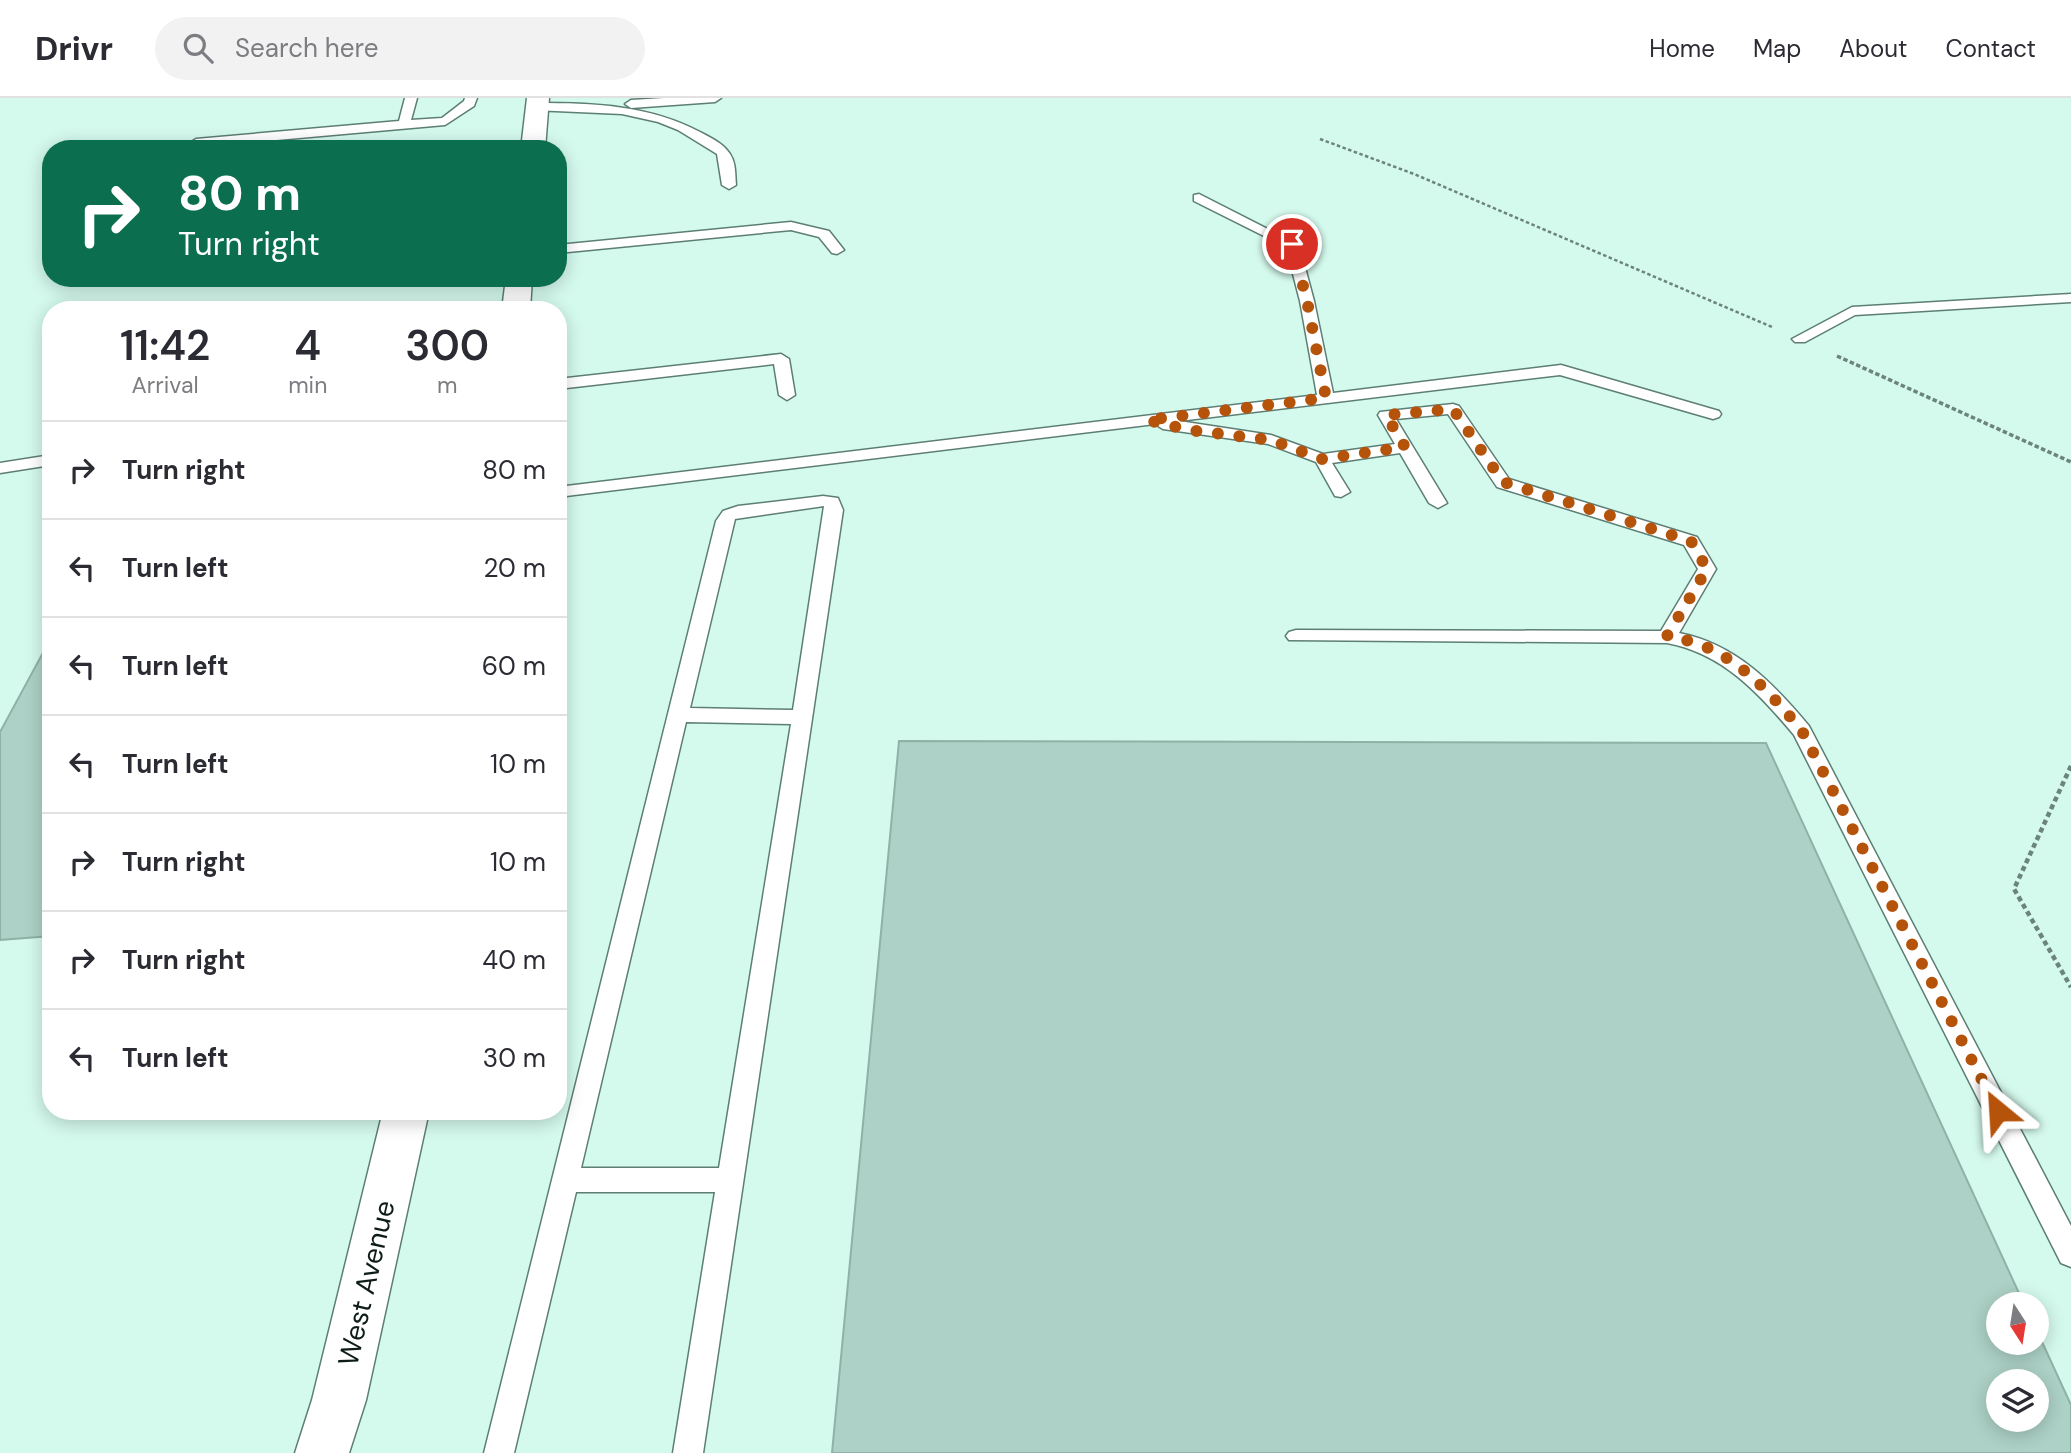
<!DOCTYPE html>
<html lang="en">
<head>
<meta charset="utf-8">
<style>
	body { margin:0; font-family:"DM Sans",sans-serif; background:#f2f2f3; color:#2b2b33; height:100vh; display:flex; flex-direction:column; font-size:26px; white-space:nowrap }
	* { box-sizing:border-box; margin:0 }
	p { font-size:23px; color:#7c7c81 }
	.icon { flex:none; width:38px; height:38px; fill:none; stroke:currentColor; stroke-width:2; stroke-linecap:round; stroke-linejoin:round }
	.map { position:relative; flex:1; overflow:hidden }
	.side { position:absolute; left:42px; top:203px; width:525px; height:819px; display:flex; flex-direction:column; background:#fff; border-radius:28px; box-shadow:0 4px 18px #0003 }
	.side>* { flex:none }
	.hud { position:absolute; left:42px; top:42px; width:525px; height:147px; border-radius:28px; box-shadow:0 4px 18px #0003; background:#0b6e4f; color:#fff; overflow:hidden }
	.needle { width:46px; rotate:168deg }
	.buttons { position:absolute; left:1986px; top:1194px; display:grid; gap:14px }
	.buttons a { display:grid; place-items:center; width:63px; height:63px; border-radius:50%; background:#fff; box-shadow:0 4px 18px #0003; font-size:35px }
	.pin { position:absolute; display:grid; place-items:center; width:60px; height:60px; color:#fff; margin:-30px; border:4px solid #fff; border-radius:50%; box-shadow:0 2px 7px #0007 }
	.me { position:absolute; width:77px; margin:-38px; rotate:333deg; stroke-linejoin:round; filter:drop-shadow(0 0 5px #0008) }
	.turn { display:flex; align-items:center; gap:24px; height:147px; padding:0 21px; font-size:32px }
	.turn .icon { width:91px; height:91px; stroke-width:2.5 }
	.turn b { display:block; font-size:49px; line-height:60px }
	.eta { display:flex; justify-content:space-evenly; align-items:center; height:119px; text-align:center }
	.eta b { font-size:42px; font-weight:600; line-height:49px }
	ul { padding:0; list-style:none }
	li { display:flex; align-items:center; gap:21px; height:98px; padding:0 21px; border-top:2px solid #e1e1e2 }
	li div { flex:1 }
	li b { display:block; font-size:26px }
	li em { font-style:normal }
	header { display:flex; align-items:center; gap:42px; box-sizing:border-box; height:98px; padding:0 35px; background:#fff; border-bottom:2px solid #e1e1e2 }
	header strong { font-size:33px }
	nav { display:flex; gap:38px; margin-inline-start:auto; font-size:24px }
	.search { width:490px; height:63px; background:#f2f2f3; display:flex; align-items:center; gap:18px; box-sizing:border-box; padding:0 24px; border-radius:38px; color:#7c7c81; font-size:26px }
	.map>svg:first-child { display:block }
</style>
</head>
<body>
<header>
<strong>Drivr</strong>
<div class="search"><svg class="icon" aria-label="search" viewBox="0 0 24 24"><circle cx="10" cy="10" r="6"/><path d="M15 15l6 6"/></svg>Search here</div>
<nav><a>Home</a><a>Map</a><a>About</a><a>Contact</a></nav>
</header>
<div class="map">
<svg width="2071" height="1355" viewBox="0 0 2071 1355">
	<rect width="100%" height="100%" fill="#d4f9ed"/>
	<g fill="#add1c6" stroke="#8fb2a7" stroke-width="2" fill-rule="evenodd">
		<polygon points="51,540 51,838 0,842 0,634"/>
		<path d="M899 643 1766 645 2024 1206H1998V1244H2037V1233L2071 1307V1355H832ZM1998 1283H2037V1321H1998Z"/>
	</g>
	<g fill="none" stroke-linecap="round" stroke-linejoin="round">
		<g stroke="#5d7e74" stroke-width="3">
			<g id="lane">
				<polygon points="405,0 417,0 411,22 442,20 464,3 465,0 477,0 474,8 445,27 196,49 190,45 196,41 399,23"/>
				<polygon points="664,0 721,0 715,4 631,10 625,6 631,2"/>
				<path d="M537 5C593 5 649 7 700 34 711 40 723 45 730 56 736 65 735 76 736 87L729 91 722 87 717 56 678 32 658 24 622 16 533 12 531 9Z"/>
				<path d="M1199 96 1299 147 1314 203 1333 295 1561 267 1719 313 1721 316 1719 319 1713 321 1560 277 1179 323 1271 337 1323 356 1395 346 1378 317 1380 314 1453 306 1459 308 1509 381 1697 439 1716 471 1679 535C1736 546 1774 586 1809 628L2071 1128V1169L2061 1165 1794 637C1759 595 1722 555 1667 545L1289 542 1286 538 1289 534 1296 532 1661 533 1698 471 1684 447 1497 389 1448 316 1396 321 1447 405 1438 410 1429 405 1400 355 1332 365 1350 394 1341 399 1335 398 1316 364 1268 346 1163 331 1155 326 558 399V389L1317 297 1300 203 1286 149 1194 103V97Z"/>
				<polygon points="791,124 829,133 844,152 837,156 832,155 819,139 791,132 558,155 558,147"/>
				<polygon points="2071,196 2071,204 1855,217 1805,244 1795,244 1792,241 1852,209"/>
				<polygon points="781,256 789,261 795,297 787,302 779,297 774,266 558,291 558,281"/>
				<polygon points="51,357 51,367 0,375 0,365"/>
				<path d="M823 398 838 400 843 412 703 1355H673L715 1094H576L514 1355H484L716 423 723 413 738 408ZM824 408 793 612 690 610 735 421ZM686 624 791 626 719 1070H581Z"/>
			</g>
		</g>
		<g stroke="#5d7e74" stroke-width="3">
			<g id="secondary">
				<polygon points="527,0 549,0 545,51 521,51"/>
				<polygon points="506,180 532,180 530,212 502,212"/>
				<polygon points="383,1013 429,1013 366,1302 349,1355 295,1355 312,1302"/>
			</g>
		</g>
		<polyline stroke="#6b847d" stroke-width="2.5" stroke-dasharray="3.5 2.5" stroke-linecap="butt" points="1320,41 1414,76 1772,229"/>
		<polyline stroke="#6b847d" stroke-width="3.5" stroke-dasharray="4.5 2.5" stroke-linecap="butt" points="1837,258 2071,364"/>
		<polyline stroke="#6b847d" stroke-width="4.5" stroke-dasharray="5 3.5" stroke-linecap="butt" points="2071,668 2014,791 2071,889"/>
		<use href="#lane" fill="#fff" fill-rule="evenodd"/>
		<use href="#secondary" fill="#fff" fill-rule="evenodd"/>
	</g>
	<g fill="none" stroke-linecap="round" stroke-linejoin="round">
		<path stroke="#b45309" stroke-width="12" stroke-dasharray="0 21.6" d="M1292 146 1307 203 1326 300 1147 322 1189 332 1271 342 1322 361 1405 349 1386 317 1453 311 1503 384 1691 443 1707 471 1667 538C1679 541 1693 543 1704 548 1745 566 1774 599 1802 633L1998 1013"/>
	</g>
	<g text-anchor="middle" stroke-width="6" stroke-linejoin="round" paint-order="stroke">
		<g font-size="28" fill="#0f1d19" stroke="#fff">
			<text transform="translate(366 1185) rotate(-77)" y="10">West Avenue</text>
		</g>
	</g>
</svg>
<div class="buttons">
<a><svg class="needle" viewBox="-14 -14 28 28"><path d="M0-13l5 13h-10z" fill="#e53935"/><path d="M0 13l5-13h-10z" fill="#7c7c81"/></svg></a>
<a><svg class="icon" aria-label="layers" viewBox="0 0 24 24"><path d="M12 4l9 5-9 5-9-5zM3 14l9 5 9-5"/></svg></a>
</div>
<div class="pin" style="left:1292px;top:146px;background:#d93025"><svg class="icon" aria-label="arrive" viewBox="0 0 24 24"><path d="M6 21V4h12l-3 4 3 4H6"/></svg></div>
<svg class="me" style="left:1998px;top:1013px" viewBox="-20 -20 40 40"><path d="M0-17L14 15 0 8-14 15z" fill="#b45309" stroke="#fff" stroke-width="4"/></svg>
<div class="hud">
<div class="turn"><svg class="icon" aria-label="right" viewBox="0 0 24 24"><path d="M7 20v-9h11M14 6l5 5-5 5"/></svg><div><b>80 m</b>Turn right</div></div>
</div>
<section class="side">
<div class="eta">
<div><b>11:42</b><p>Arrival</p></div>
<div><b>4</b><p>min</p></div>
<div><b>300</b><p>m</p></div>
</div>
<ul>
<li><svg class="icon" aria-label="right" viewBox="0 0 24 24"><path d="M7 20v-9h11M14 6l5 5-5 5"/></svg><div><b>Turn right</b></div><em>80 m</em></li>
<li><svg class="icon" aria-label="left" viewBox="0 0 24 24"><path d="M17 20v-9H6M10 6l-5 5 5 5"/></svg><div><b>Turn left</b></div><em>20 m</em></li>
<li><svg class="icon" aria-label="left" viewBox="0 0 24 24"><path d="M17 20v-9H6M10 6l-5 5 5 5"/></svg><div><b>Turn left</b></div><em>60 m</em></li>
<li><svg class="icon" aria-label="left" viewBox="0 0 24 24"><path d="M17 20v-9H6M10 6l-5 5 5 5"/></svg><div><b>Turn left</b></div><em>10 m</em></li>
<li><svg class="icon" aria-label="right" viewBox="0 0 24 24"><path d="M7 20v-9h11M14 6l5 5-5 5"/></svg><div><b>Turn right</b></div><em>10 m</em></li>
<li><svg class="icon" aria-label="right" viewBox="0 0 24 24"><path d="M7 20v-9h11M14 6l5 5-5 5"/></svg><div><b>Turn right</b></div><em>40 m</em></li>
<li><svg class="icon" aria-label="left" viewBox="0 0 24 24"><path d="M17 20v-9H6M10 6l-5 5 5 5"/></svg><div><b>Turn left</b></div><em>30 m</em></li>
</ul>
</section>
</div>
</body>
</html>
